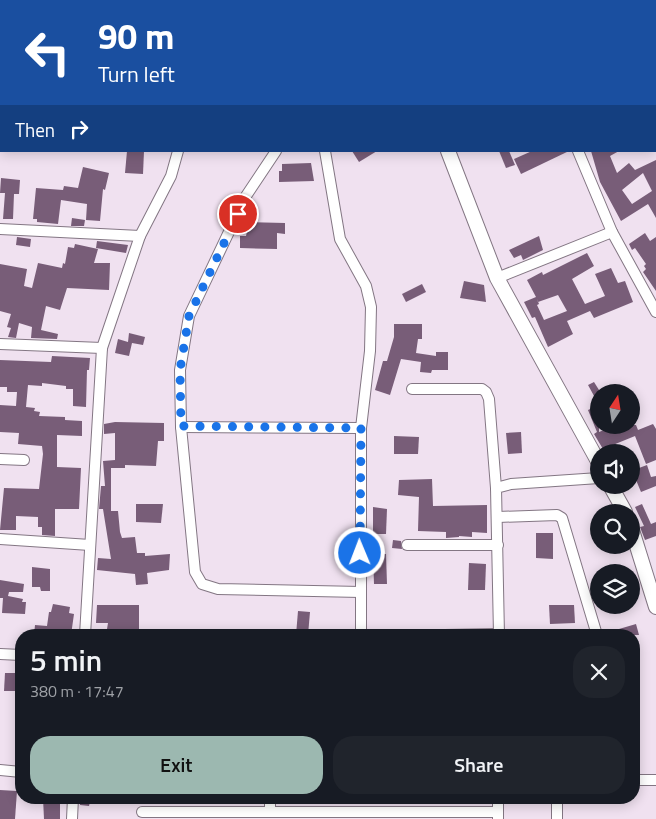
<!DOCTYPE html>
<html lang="en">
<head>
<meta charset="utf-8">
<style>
	body { margin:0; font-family:"Titillium Web",sans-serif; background:#20242c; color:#f1f3f6; height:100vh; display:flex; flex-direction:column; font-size:19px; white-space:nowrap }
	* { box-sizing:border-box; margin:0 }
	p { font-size:16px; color:#9ea1a6 }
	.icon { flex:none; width:28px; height:28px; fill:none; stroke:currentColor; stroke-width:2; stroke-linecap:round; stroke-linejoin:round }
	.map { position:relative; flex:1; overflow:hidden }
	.side { position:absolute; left:15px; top:629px; width:625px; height:175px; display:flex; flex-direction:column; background:#171b24; border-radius:20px; box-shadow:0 2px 12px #0003 }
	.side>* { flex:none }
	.guide { position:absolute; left:0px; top:0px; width:656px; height:152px; box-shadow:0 2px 12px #0003; background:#1a4fa0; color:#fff; overflow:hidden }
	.needle { width:32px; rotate:12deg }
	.tools { position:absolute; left:590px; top:384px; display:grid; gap:10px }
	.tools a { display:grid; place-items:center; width:50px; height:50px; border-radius:50%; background:#171b24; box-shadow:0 2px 12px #0003; font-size:25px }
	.pin { position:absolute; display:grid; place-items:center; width:42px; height:42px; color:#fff; margin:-21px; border:2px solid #fff; border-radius:50%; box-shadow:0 1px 5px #0007 }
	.me { position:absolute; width:55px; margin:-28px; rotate:359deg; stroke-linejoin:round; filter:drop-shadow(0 0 4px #0008) }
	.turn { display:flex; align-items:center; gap:18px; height:105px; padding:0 15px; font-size:22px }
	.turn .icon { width:65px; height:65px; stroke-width:2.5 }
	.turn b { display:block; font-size:35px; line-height:42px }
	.then { display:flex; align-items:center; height:48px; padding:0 15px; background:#0003; gap:10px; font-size:19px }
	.round { display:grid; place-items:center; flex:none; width:52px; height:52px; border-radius:20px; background:#20242c }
	.head { display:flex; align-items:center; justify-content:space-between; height:85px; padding:0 15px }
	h1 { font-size:30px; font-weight:600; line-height:38px }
	.cta { display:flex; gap:10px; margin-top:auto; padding:10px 15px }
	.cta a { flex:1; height:58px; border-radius:20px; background:#9cb8b0; color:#111; font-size:20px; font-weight:600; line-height:58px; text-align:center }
	.cta a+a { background:#20242c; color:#f1f3f6 }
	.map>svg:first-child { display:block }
</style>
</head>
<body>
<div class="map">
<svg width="656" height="819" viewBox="0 0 656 819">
	<rect width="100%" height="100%" fill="#f0e1f0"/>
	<g fill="#785d78" fill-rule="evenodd">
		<polygon points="127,151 144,151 143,174 125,173"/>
		<polygon points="352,151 377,151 359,162"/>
		<polygon points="499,151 509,151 515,165 506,168"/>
		<polygon points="532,151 569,151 521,174 514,159"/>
		<path d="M591 151H619L610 156 617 173 629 163 635 170 656 160V218L648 204 621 221 600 182ZM643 173 652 191 632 204 622 190Z"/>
		<polygon points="311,163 314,181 279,182 279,171 282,171 282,164"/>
		<polygon points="83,167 109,173 105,190 103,189 100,221 86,220 87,204 61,200 58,224 37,222 37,219 33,219 36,188 63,190 64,186 78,188"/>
		<polygon points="1,178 20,180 19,194 14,194 13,219 3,219 5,193 0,193"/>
		<polygon points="227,211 230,214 226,222 221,218"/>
		<polygon points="72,218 85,220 84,226 71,226"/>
		<polygon points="249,222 285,223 285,234 277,233 277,249 240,248 240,236 246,236"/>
		<polygon points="645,233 650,241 656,237 656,291 643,272 646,269 644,266 646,264 635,248 632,250 629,244"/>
		<polygon points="539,236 543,250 523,260 521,255 514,258 509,250"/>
		<polygon points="17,237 31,239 30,247 16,245"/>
		<polygon points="97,241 128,245 126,253 96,248"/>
		<polygon points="75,244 98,249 94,263 110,263 109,290 67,288 60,310 46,306 41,330 58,334 57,339 31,338 32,327 19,323 16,338 8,337 11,328 7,327 11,314 0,311 0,264 27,269 24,286 32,288 38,263 62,268 63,263 65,264 68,247 74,248"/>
		<path d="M587 253 594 266 572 279 585 304 605 296 595 274 611 268 618 283 625 281 633 302 594 318 590 311 567 321 573 334 548 347 535 317 532 318 524 302 536 297 527 280 542 272 543 275ZM558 295 567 311 544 320 537 305 539 304 537 299 538 302Z"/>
		<polygon points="464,281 484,285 486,302 460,298"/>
		<polygon points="422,284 426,292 406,302 402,294"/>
		<polygon points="394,324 422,324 422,339 418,339 416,353 436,356 436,352 448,352 448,370 432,370 431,373 420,372 421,362 401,359 390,395 375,390 383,361 387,361 394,337"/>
		<polygon points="129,333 145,337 143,345 132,343 129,356 115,353 118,339 128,342"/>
		<polygon points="52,356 90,358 89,370 87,370 86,407 73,406 73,389 66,389 66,386 42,383 42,386 28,385 26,407 35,408 34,411 40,412 39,416 65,417 65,420 82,421 82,436 57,435 57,467 81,468 79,509 55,509 55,536 42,535 42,527 38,527 38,517 16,516 16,530 0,530 4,488 39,489 43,454 42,446 18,444 19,433 0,432 0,405 16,406 17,392 7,392 7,387 0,387 0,360 51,362"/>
		<polygon points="594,382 599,390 599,432 617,425 636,425 638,430 653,424 656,429 656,460 646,464 635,436 603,449 594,434 597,432 588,410 599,405 588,385"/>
		<polygon points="631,390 640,408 631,412"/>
		<polygon points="115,422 164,423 164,441 158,441 156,466 125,465 125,468 111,468 111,511 118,511 120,532 122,538 135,537 137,553 145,553 145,556 170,554 169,570 147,573 148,584 136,585 135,574 97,570 98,558 111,559 103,509 99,509 101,486 105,486 103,461 115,460 115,433 104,434 104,424"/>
		<polygon points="521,432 522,453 508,454 506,433"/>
		<polygon points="394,436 419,437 418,454 394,454"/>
		<polygon points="647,465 651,477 656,476 656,486 641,492 636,480 633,481 631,471"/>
		<polygon points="432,479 433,506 487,505 487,533 472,532 472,537 459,536 459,537 446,538 446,532 418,531 419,497 398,495 399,480"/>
		<polygon points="136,504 163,504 161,523 136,522"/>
		<polygon points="642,504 651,524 656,522 656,536 645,540 640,527 644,526 635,507"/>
		<polygon points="373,507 387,509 386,534 373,534"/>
		<polygon points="536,533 553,533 553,559 536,558"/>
		<polygon points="393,540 401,541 402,549 392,548"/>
		<polygon points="373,554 386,554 387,584 374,584"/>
		<polygon points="469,563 486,564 485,590 468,590"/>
		<polygon points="32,567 50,569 50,591 41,591 40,587 32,587"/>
		<polygon points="0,580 24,584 23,592 9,592 8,596 23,599 22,602 26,602 25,614 2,613 3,598 0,598"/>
		<polygon points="53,604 70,607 69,613 74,614 71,635 34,635 35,625 47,626 49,612 51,612"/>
		<polygon points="97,605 139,605 139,635 106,635 108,623 96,623"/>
		<polygon points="549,605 574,605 575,623 550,624"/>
		<polygon points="298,611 310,612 308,635 296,635"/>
		<polygon points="636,624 639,635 621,635 619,629"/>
		<polygon points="5,673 20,673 20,691 4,691"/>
		<polygon points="0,790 17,791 15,819 0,819"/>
		<polygon points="43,798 60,798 60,819 44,819"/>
		<polygon points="80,798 91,798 89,806 80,805"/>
	</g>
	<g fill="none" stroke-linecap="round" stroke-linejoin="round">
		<g stroke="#837683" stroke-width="12">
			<g id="street">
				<polyline points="58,0 58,1"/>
				<polyline points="174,0 174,1"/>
				<polyline points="278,0 278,1"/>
				<polyline points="513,0 513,1"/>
				<polyline points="655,66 656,65"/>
				<polyline points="0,110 1,110"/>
				<polyline points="276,151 246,196 189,316 180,370 181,427 195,572 202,584 218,589 361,592"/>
				<polyline points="578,151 612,232 656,312"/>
				<polyline points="0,229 140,236"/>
				<polyline points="497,278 612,232"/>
				<polyline points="0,344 102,348"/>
				<polyline points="412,389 482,389 486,392 489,399 496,488"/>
				<polyline points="181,427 361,428 370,351 371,307 366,286 340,239 325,151"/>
				<polyline points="361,428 361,635"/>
				<polyline points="0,459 24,460"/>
				<polyline points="498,517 557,515 562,518 597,635"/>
				<polyline points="0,539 90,545"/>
				<polyline points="407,545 498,545"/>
				<polyline points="85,635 102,348 140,236 171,176 178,151"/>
				<polyline points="445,635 499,634"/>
				<polyline points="499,635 496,488 511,484 599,478"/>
				<polyline points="0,654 21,655"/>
				<polyline points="0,770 21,772"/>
				<polyline points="634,780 656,780"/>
				<polyline points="557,798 557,819"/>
				<polyline points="142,812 498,812"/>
				<polyline points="270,812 270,798"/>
				<polyline points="498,818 498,798"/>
				<polyline points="72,819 73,798"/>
			</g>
		</g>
		<g stroke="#837683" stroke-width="16">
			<g id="secondary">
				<polyline points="362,0 363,1"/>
				<polyline points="448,151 497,278 599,463"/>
				<polyline points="610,485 625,512"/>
				<polyline points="631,527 656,607"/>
			</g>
		</g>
		<use href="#street" stroke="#fff" stroke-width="10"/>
		<use href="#secondary" stroke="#fff" stroke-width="14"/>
	</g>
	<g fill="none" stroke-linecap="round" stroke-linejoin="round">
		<polyline stroke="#1a73e8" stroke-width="9" stroke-dasharray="0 16.2" points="238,214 189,316 180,370 181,426 361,428 360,553"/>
	</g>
</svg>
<div class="tools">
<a><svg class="needle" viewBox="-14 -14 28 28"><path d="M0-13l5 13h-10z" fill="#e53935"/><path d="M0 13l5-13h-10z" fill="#9ea1a6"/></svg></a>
<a><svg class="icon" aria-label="sound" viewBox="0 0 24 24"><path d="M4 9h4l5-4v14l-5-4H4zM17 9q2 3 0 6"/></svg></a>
<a><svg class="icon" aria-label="search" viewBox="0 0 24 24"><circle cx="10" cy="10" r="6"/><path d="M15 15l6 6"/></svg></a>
<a><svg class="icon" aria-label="layers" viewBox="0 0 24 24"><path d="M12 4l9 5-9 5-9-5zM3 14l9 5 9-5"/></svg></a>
</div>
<div class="pin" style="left:238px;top:214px;background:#d93025"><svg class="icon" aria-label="arrive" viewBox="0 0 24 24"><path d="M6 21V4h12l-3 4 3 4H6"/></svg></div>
<svg class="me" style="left:360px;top:553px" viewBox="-20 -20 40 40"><circle r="17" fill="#1a73e8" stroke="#fff" stroke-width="3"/><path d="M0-11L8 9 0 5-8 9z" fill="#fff"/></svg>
<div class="guide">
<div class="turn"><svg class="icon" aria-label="left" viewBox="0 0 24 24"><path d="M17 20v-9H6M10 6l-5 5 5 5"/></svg><div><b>90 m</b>Turn left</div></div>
<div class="then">Then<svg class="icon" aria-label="right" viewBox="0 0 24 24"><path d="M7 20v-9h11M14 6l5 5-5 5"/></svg></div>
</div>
<section class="side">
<div class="head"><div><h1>5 min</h1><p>380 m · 17:47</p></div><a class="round"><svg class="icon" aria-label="close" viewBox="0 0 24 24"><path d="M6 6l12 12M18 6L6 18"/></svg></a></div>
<div class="cta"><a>Exit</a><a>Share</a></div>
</section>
</div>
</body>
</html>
